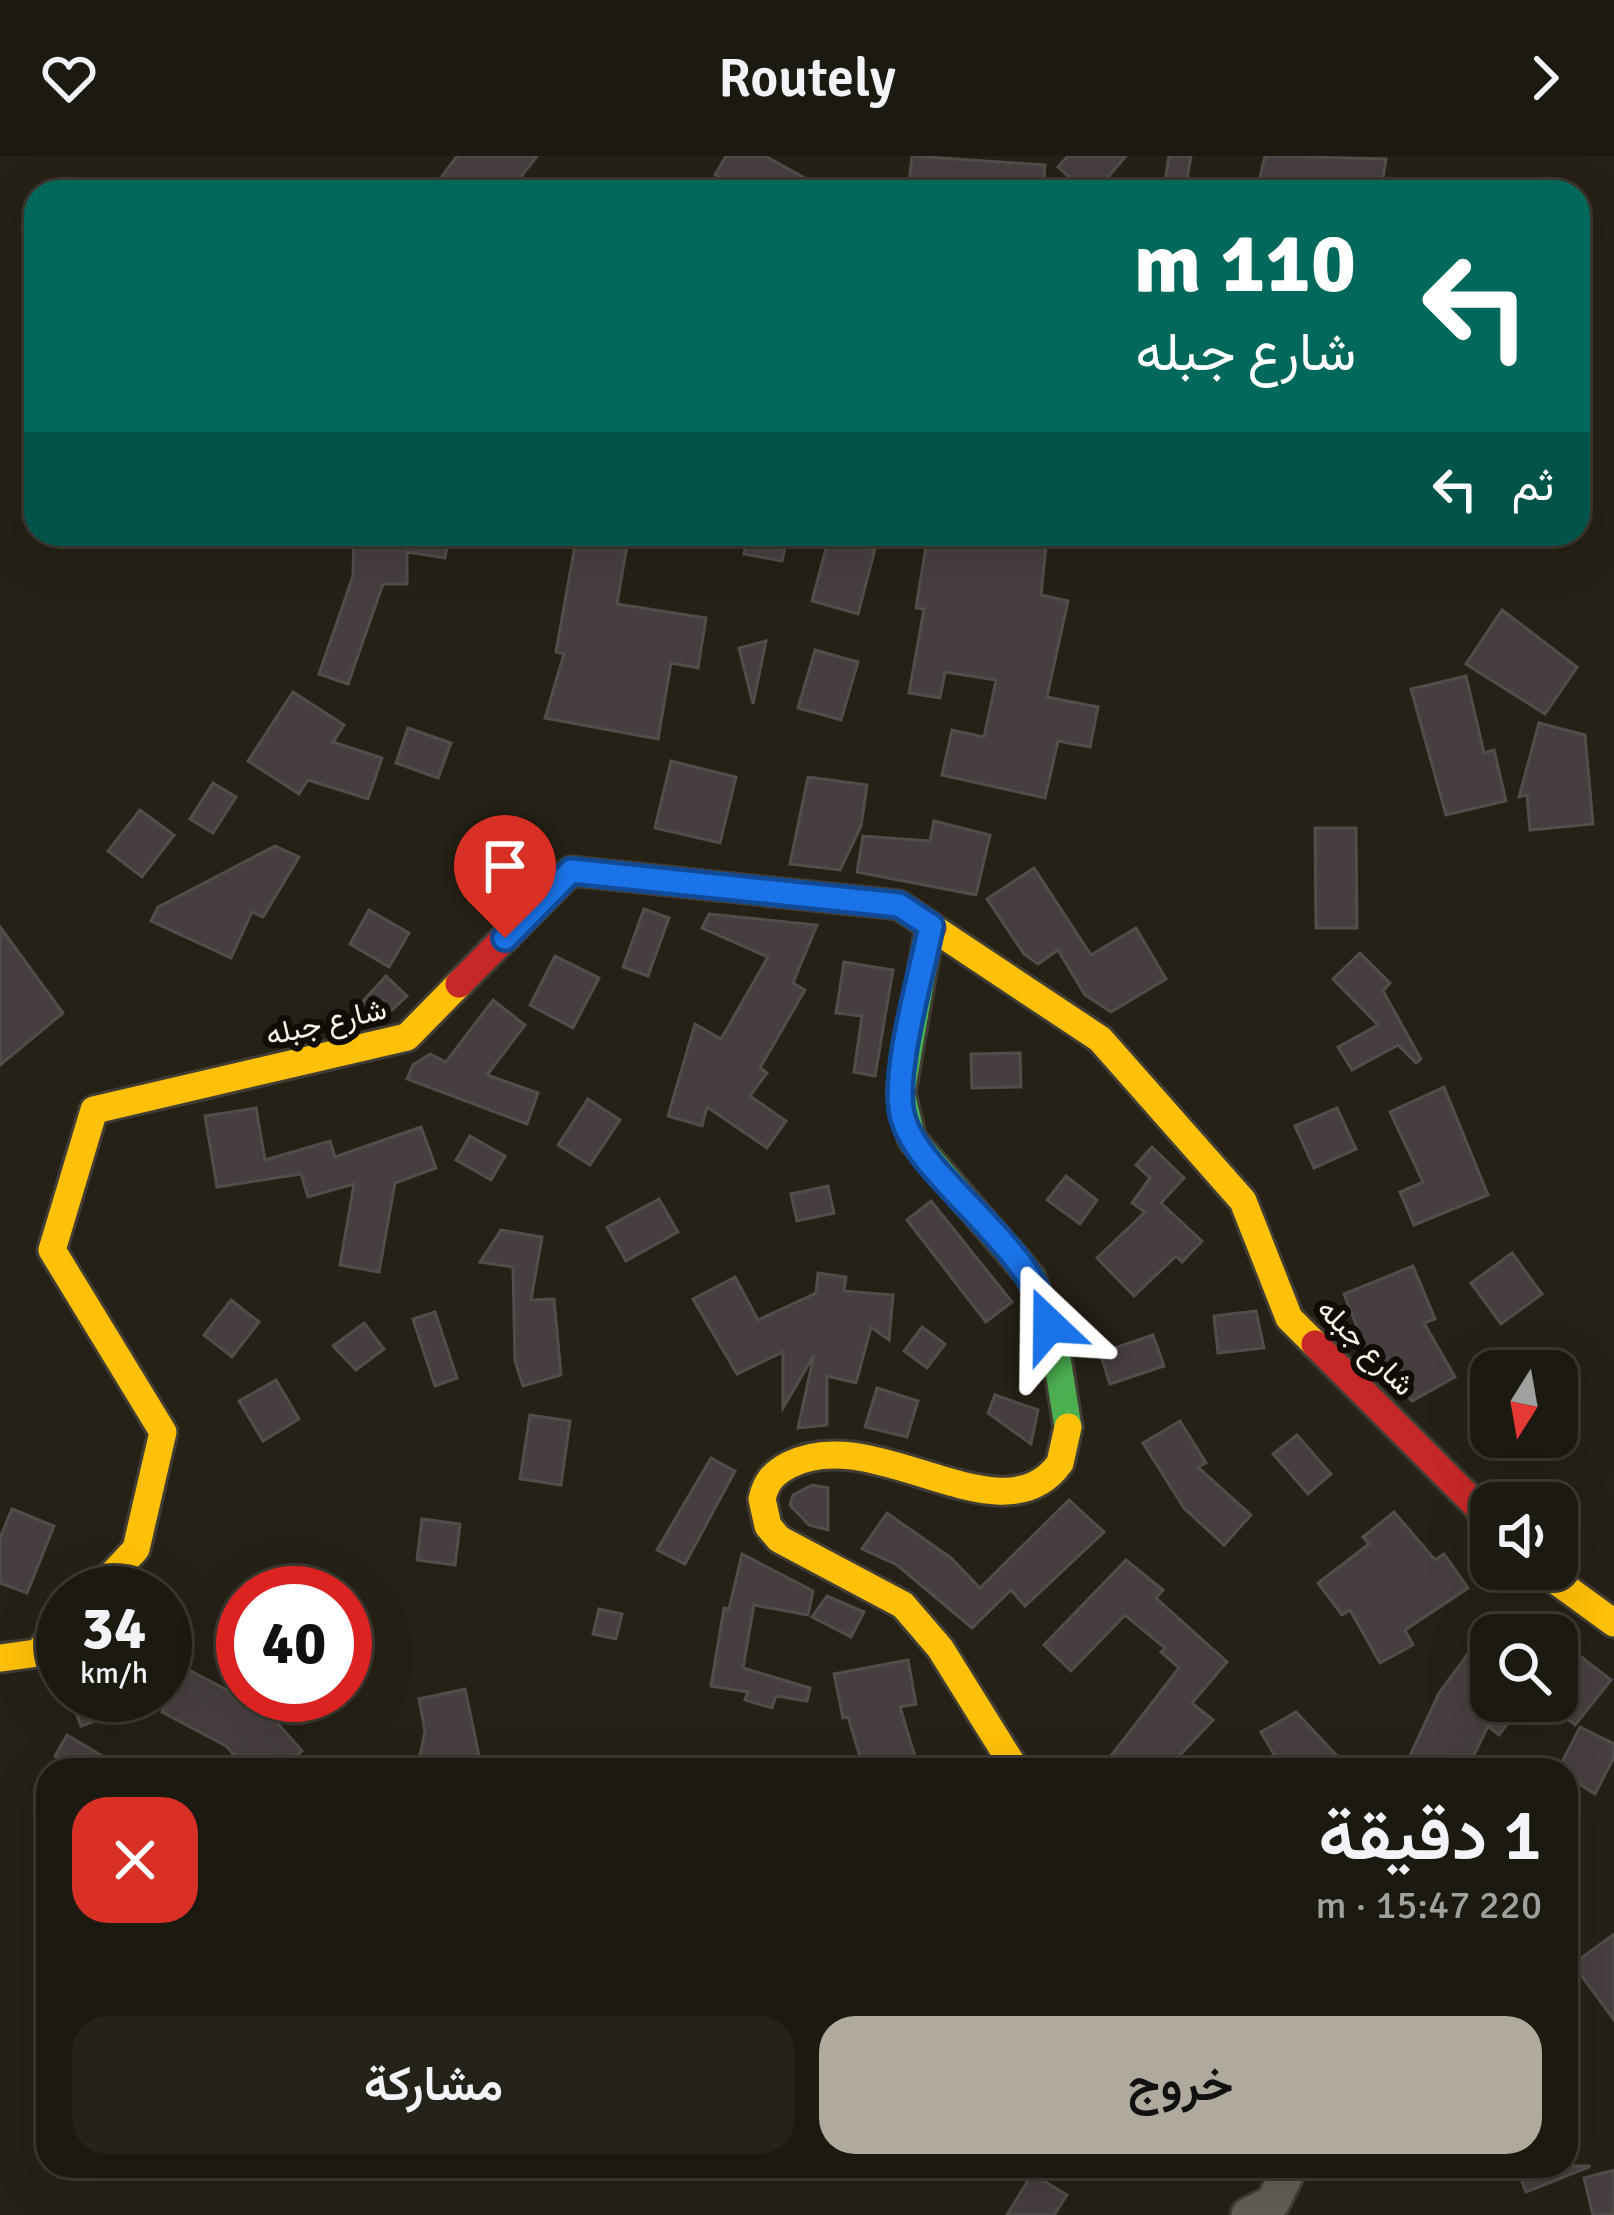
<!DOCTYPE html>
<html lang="ar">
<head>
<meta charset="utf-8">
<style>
	body { margin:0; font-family:Signika,Vazirmatn,sans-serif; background:#252219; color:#f1f3f6; direction:rtl; height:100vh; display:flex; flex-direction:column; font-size:45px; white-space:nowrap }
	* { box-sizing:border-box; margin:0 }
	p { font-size:39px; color:#a0a09f }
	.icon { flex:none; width:66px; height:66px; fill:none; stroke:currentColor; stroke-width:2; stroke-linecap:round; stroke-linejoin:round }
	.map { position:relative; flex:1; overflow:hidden; direction:ltr }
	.side { position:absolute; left:36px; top:1602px; width:1542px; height:420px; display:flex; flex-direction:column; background:#1c1910; border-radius:36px; box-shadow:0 12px 48px #0002,0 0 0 3px #3a3830; direction:rtl }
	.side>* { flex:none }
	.guide { position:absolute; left:24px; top:24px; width:1566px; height:366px; border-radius:36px; box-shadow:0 12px 48px #0002,0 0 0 3px #3a3830; direction:rtl; background:#00695c; color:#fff; overflow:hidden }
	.needle { width:78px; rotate:191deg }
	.tools { position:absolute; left:1470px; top:1194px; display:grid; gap:24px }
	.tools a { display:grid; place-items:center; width:108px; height:108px; border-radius:24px; background:#1c1910; box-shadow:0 12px 48px #0002,0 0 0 3px #3a3830; font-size:60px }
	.speed { position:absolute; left:36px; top:1410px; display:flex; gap:24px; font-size:60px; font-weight:700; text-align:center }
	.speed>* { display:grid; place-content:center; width:156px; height:156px; border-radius:50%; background:#1c1910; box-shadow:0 12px 48px #0002,0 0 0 3px #3a3830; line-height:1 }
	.speed small { font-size:30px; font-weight:400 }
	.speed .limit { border:18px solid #d22; background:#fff; color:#111 }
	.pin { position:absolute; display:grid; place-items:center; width:102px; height:102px; color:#fff; margin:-123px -51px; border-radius:50% 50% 50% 0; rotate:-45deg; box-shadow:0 0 12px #0007 }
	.pin .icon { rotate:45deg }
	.me { position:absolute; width:132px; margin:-66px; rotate:337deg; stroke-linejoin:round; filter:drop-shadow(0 0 9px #0008) }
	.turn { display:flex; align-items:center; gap:42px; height:252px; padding:0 36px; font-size:54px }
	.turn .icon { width:156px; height:156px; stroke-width:2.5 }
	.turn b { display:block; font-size:84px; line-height:102px }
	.then { display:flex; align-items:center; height:114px; padding:0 36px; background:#0003; gap:24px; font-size:45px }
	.round { display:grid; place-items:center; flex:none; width:126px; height:126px; border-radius:36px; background:#252219 }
	.head { display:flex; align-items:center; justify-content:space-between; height:204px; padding:0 36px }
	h1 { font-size:72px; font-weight:600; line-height:90px }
	.cta { display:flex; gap:24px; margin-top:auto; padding:24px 36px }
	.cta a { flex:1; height:138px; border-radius:36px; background:#afaa9d; color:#111; font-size:48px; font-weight:600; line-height:138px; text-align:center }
	.cta a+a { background:#252219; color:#f1f3f6 }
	header { display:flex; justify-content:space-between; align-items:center; height:156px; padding:0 36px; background:#1c1910; font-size:54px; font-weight:600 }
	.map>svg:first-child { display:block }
</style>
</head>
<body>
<header><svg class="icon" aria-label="forward" viewBox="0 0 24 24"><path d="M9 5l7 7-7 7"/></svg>Routely<svg class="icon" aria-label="heart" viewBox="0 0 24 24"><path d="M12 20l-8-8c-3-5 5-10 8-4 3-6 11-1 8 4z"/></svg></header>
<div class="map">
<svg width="1614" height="2059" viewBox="0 0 1614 2059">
	<rect width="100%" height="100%" fill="#262116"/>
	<g fill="#473e3f" stroke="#524d4a" stroke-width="3">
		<polygon points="457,0 537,0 509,36 457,36 440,23"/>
		<polygon points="726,0 765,0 830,36 746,36 715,19"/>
		<polygon points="912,0 1045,9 1043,35 960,29 960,36 908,36"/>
		<polygon points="1068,0 1126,0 1095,36 1086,36 1058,11"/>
		<polygon points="1169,0 1191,0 1186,29 1165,26"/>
		<polygon points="1265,0 1386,3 1381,36 1308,36 1259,25"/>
		<polygon points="354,378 449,378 445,402 407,396 407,428 383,428 348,528 319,518 353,420"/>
		<polygon points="577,378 628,383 617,448 706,462 698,512 671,507 658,583 545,562 564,498 556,496"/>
		<polygon points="748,378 788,378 782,405 744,398"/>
		<polygon points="928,378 1047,380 1041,439 1068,445 1047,541 1098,551 1090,591 1058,585 1045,642 942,619 952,574 984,581 996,524 945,516 940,542 909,537 924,453 916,452"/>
		<polygon points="829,381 875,393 858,458 812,445"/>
		<polygon points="1502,454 1577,511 1545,558 1466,508"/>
		<polygon points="766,485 753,548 739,492"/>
		<polygon points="815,494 858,506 841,564 798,552"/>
		<polygon points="1466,520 1484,597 1494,594 1506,645 1446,659 1411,533"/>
		<polygon points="293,536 344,569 333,586 382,602 368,643 308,624 299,638 248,605"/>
		<polygon points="1539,567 1585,579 1593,668 1530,674 1527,639 1519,641"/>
		<polygon points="408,572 451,587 438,622 396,607"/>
		<polygon points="671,605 736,621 720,687 655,672"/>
		<polygon points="808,621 867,629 861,670 840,714 790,708"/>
		<polygon points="213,627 236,641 213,677 190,663"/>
		<polygon points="140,654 174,679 142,721 108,695"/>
		<polygon points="934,665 990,679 976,739 857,716 863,680 930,685"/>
		<polygon points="1315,672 1356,672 1357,772 1316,772"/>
		<polygon points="275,690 299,701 263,761 252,756 231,802 151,765 158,751"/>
		<polygon points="1034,712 1091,799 1136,772 1166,823 1111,856 1085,839 1058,794 1038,808 1024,798 987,743"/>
		<polygon points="644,753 669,762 648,820 623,811"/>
		<polygon points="369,754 409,777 389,811 350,788"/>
		<polygon points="709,758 817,769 793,827 805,834 760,912 767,917 750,940 786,965 767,992 707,951 702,970 668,960 695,868 721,883 768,801 702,772"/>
		<polygon points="0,771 63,857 0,909"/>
		<polygon points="1360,797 1390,827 1383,835 1421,903 1416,907 1398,889 1352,914 1338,891 1378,869 1333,823"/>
		<polygon points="555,800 599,822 573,872 530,849"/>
		<polygon points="844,806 893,814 875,920 854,916 862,860 836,857"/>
		<polygon points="386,820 407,840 391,855 343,867"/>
		<polygon points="493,844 525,869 487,919 538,937 527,968 407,923 413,909 430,898 446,906"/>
		<polygon points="1020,897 1021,931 972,932 971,898"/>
		<polygon points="1444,931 1488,1039 1414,1069 1400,1036 1423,1026 1390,956"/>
		<polygon points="588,943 620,964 590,1009 558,989"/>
		<polygon points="256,952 265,1004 330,985 335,1001 421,971 436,1012 395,1027 379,1116 340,1109 354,1028 308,1041 301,1018 217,1031 205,960"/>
		<polygon points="1337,952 1356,993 1314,1012 1295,970"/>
		<polygon points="470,980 505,1000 491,1024 456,1004"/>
		<polygon points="1152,991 1184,1022 1161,1047 1202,1085 1182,1106 1176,1100 1134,1140 1097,1102 1145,1056 1132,1047 1150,1022 1136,1009"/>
		<polygon points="1066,1020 1097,1044 1080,1068 1047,1044"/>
		<polygon points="828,1030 834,1057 797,1065 791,1038"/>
		<polygon points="659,1043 678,1076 626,1105 607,1071"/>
		<polygon points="931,1045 1012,1146 986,1166 907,1064"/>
		<polygon points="501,1074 542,1081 531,1144 554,1143 561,1219 523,1230 515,1205 513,1111 480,1106"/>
		<polygon points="1512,1097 1542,1138 1501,1168 1471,1127"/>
		<polygon points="1413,1110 1435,1163 1424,1167 1455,1221 1412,1245 1365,1191 1344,1138"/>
		<polygon points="818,1117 846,1121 844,1135 893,1139 889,1184 871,1171 856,1227 827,1220 827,1269 798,1272 814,1199 783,1252 783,1196 737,1218 693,1143 735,1121 758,1164 816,1137"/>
		<polygon points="231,1144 259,1166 232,1201 204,1179"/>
		<polygon points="1256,1155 1264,1192 1218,1197 1214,1160"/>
		<polygon points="435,1156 457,1222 435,1230 413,1163"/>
		<polygon points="364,1167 384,1193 356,1214 333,1190"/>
		<polygon points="922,1171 945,1188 927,1212 904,1195"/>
		<polygon points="1153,1179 1164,1210 1110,1228 1100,1197"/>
		<polygon points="276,1224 299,1263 263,1285 239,1245"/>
		<polygon points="877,1232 918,1245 907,1281 865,1271"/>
		<polygon points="995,1239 1038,1254 1031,1288 988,1257"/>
		<polygon points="530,1259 570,1265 561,1329 520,1323"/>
		<polygon points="1180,1265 1206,1307 1198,1311 1251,1359 1224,1389 1184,1352 1143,1287"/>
		<polygon points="1297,1279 1331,1318 1308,1338 1273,1298"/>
		<polygon points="711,1302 735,1315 685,1408 657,1394"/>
		<polygon points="812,1329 828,1332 828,1374 809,1369 790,1349 793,1339"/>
		<polygon points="1069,1344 1104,1376 1025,1450 1011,1434 972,1472 897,1409 862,1393 887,1357 951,1402 980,1432"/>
		<polygon points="12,1353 54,1370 27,1437 0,1427 0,1382"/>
		<polygon points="1394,1356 1435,1404 1444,1398 1468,1432 1405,1474 1413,1489 1380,1507 1350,1454 1342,1459 1318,1427 1369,1388 1363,1381"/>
		<polygon points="422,1363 460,1368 455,1409 417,1404"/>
		<polygon points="742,1398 813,1435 808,1459 754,1449 743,1512 810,1532 807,1545 776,1540 772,1552 745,1544 748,1536 711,1530 724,1452 729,1453"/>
		<polygon points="1126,1404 1163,1434 1156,1442 1227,1506 1192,1547 1213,1564 1166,1614 1100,1614 1179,1512 1161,1496 1165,1492 1125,1459 1071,1515 1044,1489"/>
		<polygon points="827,1440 864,1456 851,1481 812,1461"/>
		<polygon points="599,1453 622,1458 616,1483 593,1478"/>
		<polygon points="1491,1467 1491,1545 1524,1545 1499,1579 1488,1570 1467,1614 1418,1614 1406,1608 1439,1537"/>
		<polygon points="1576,1497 1611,1524 1575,1569 1557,1555 1557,1521"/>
		<polygon points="908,1504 916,1548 900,1551 919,1614 864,1614 848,1561 843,1562 834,1518"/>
		<polygon points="185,1512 267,1555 302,1595 279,1614 247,1614 226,1590 162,1556"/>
		<polygon points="465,1533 482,1614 417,1614 425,1575 419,1543"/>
		<polygon points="70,1539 159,1539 159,1542 81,1570"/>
		<polygon points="1296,1556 1311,1572 1350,1614 1283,1614 1261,1576"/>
		<polygon points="1580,1571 1614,1588 1614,1601 1595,1638 1558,1614"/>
		<polygon points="67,1579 126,1614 77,1614 55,1600"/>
		<polygon points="1614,1778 1614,1864 1573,1808"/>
		<polygon points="1516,2010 1589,2010 1589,2011 1526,2036"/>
		<polygon points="1614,2014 1614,2059 1593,2059 1584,2022"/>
		<polygon points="1032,2018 1067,2039 1054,2059 1007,2059"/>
	</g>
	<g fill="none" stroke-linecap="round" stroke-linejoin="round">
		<g stroke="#413d35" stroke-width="39">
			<polyline id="street" points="1248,2059 1273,2046 1291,2010"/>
		</g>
		<g stroke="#413d35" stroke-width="33">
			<polyline id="fast" points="930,770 901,937 912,983 1031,1121 1053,1178 1068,1271"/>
		</g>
		<g stroke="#413d35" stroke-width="33">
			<g id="slow">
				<polyline points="933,772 1100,883 1243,1045 1289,1162 1315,1188"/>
				<polyline points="1540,1413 1614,1467"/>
				<polyline points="95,1437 136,1393 163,1276 52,1094 94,954 407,881 459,828"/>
				<polyline points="0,1502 37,1497 63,1470"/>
				<path d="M1016 1614 940 1492 903 1449 779 1383 768 1370 762 1343C766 1325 774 1317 789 1309 874 1264 1002 1388 1060 1307L1068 1271"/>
			</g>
		</g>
		<g stroke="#413d35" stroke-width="33">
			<g id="jam">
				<polyline points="459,828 571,715 899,749 933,772"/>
				<polyline points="1315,1188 1491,1364"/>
			</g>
		</g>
		<use href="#street" stroke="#635f57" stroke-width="33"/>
		<use href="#fast" stroke="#4caf50" stroke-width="27"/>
		<use href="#slow" stroke="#ffc107" stroke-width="27"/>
		<use href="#jam" stroke="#c62828" stroke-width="27"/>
	</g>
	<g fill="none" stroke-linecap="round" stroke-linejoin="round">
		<g stroke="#114b97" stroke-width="30">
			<path id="route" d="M505 782 571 715 899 749 931 770C922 816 895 908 901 952 908 1017 1034 1085 1049 1169"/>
		</g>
		<use href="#route" stroke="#1a73e8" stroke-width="21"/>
	</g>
	<g text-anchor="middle" stroke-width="12" stroke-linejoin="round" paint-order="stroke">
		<g font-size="30" fill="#f9f3e6" stroke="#110d06">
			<text transform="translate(326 866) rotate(-13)" y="10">شارع جبله</text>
			<text transform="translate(1366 1191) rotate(45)" y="10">شارع جبله</text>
		</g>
	</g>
</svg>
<div class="tools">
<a><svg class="needle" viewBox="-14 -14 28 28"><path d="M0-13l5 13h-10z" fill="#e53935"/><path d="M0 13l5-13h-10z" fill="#a0a09f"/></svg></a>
<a><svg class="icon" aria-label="sound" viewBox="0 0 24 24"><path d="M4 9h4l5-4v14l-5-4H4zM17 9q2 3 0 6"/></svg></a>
<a><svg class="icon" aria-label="search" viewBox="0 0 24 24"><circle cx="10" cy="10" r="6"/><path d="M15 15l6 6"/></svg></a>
</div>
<div class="speed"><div>34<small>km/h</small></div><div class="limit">40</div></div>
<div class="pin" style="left:505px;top:782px;background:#d93025"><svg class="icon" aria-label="arrive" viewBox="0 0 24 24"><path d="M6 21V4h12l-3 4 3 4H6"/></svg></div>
<svg class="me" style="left:1049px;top:1169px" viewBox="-20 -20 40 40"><path d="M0-17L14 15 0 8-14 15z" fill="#1a73e8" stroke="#fff" stroke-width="4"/></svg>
<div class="guide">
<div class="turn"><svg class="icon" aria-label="left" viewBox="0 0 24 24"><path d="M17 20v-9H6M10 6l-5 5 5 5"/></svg><div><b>110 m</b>شارع جبله</div></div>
<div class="then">ثم<svg class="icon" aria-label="left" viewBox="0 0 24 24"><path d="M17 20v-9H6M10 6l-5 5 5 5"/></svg></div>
</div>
<section class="side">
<div class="head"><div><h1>1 دقيقة</h1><p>220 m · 15:47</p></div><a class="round" style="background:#d93025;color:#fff"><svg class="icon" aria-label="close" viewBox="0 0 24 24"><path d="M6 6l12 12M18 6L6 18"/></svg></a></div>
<div class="cta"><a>خروج</a><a>مشاركة</a></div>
</section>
</div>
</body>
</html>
